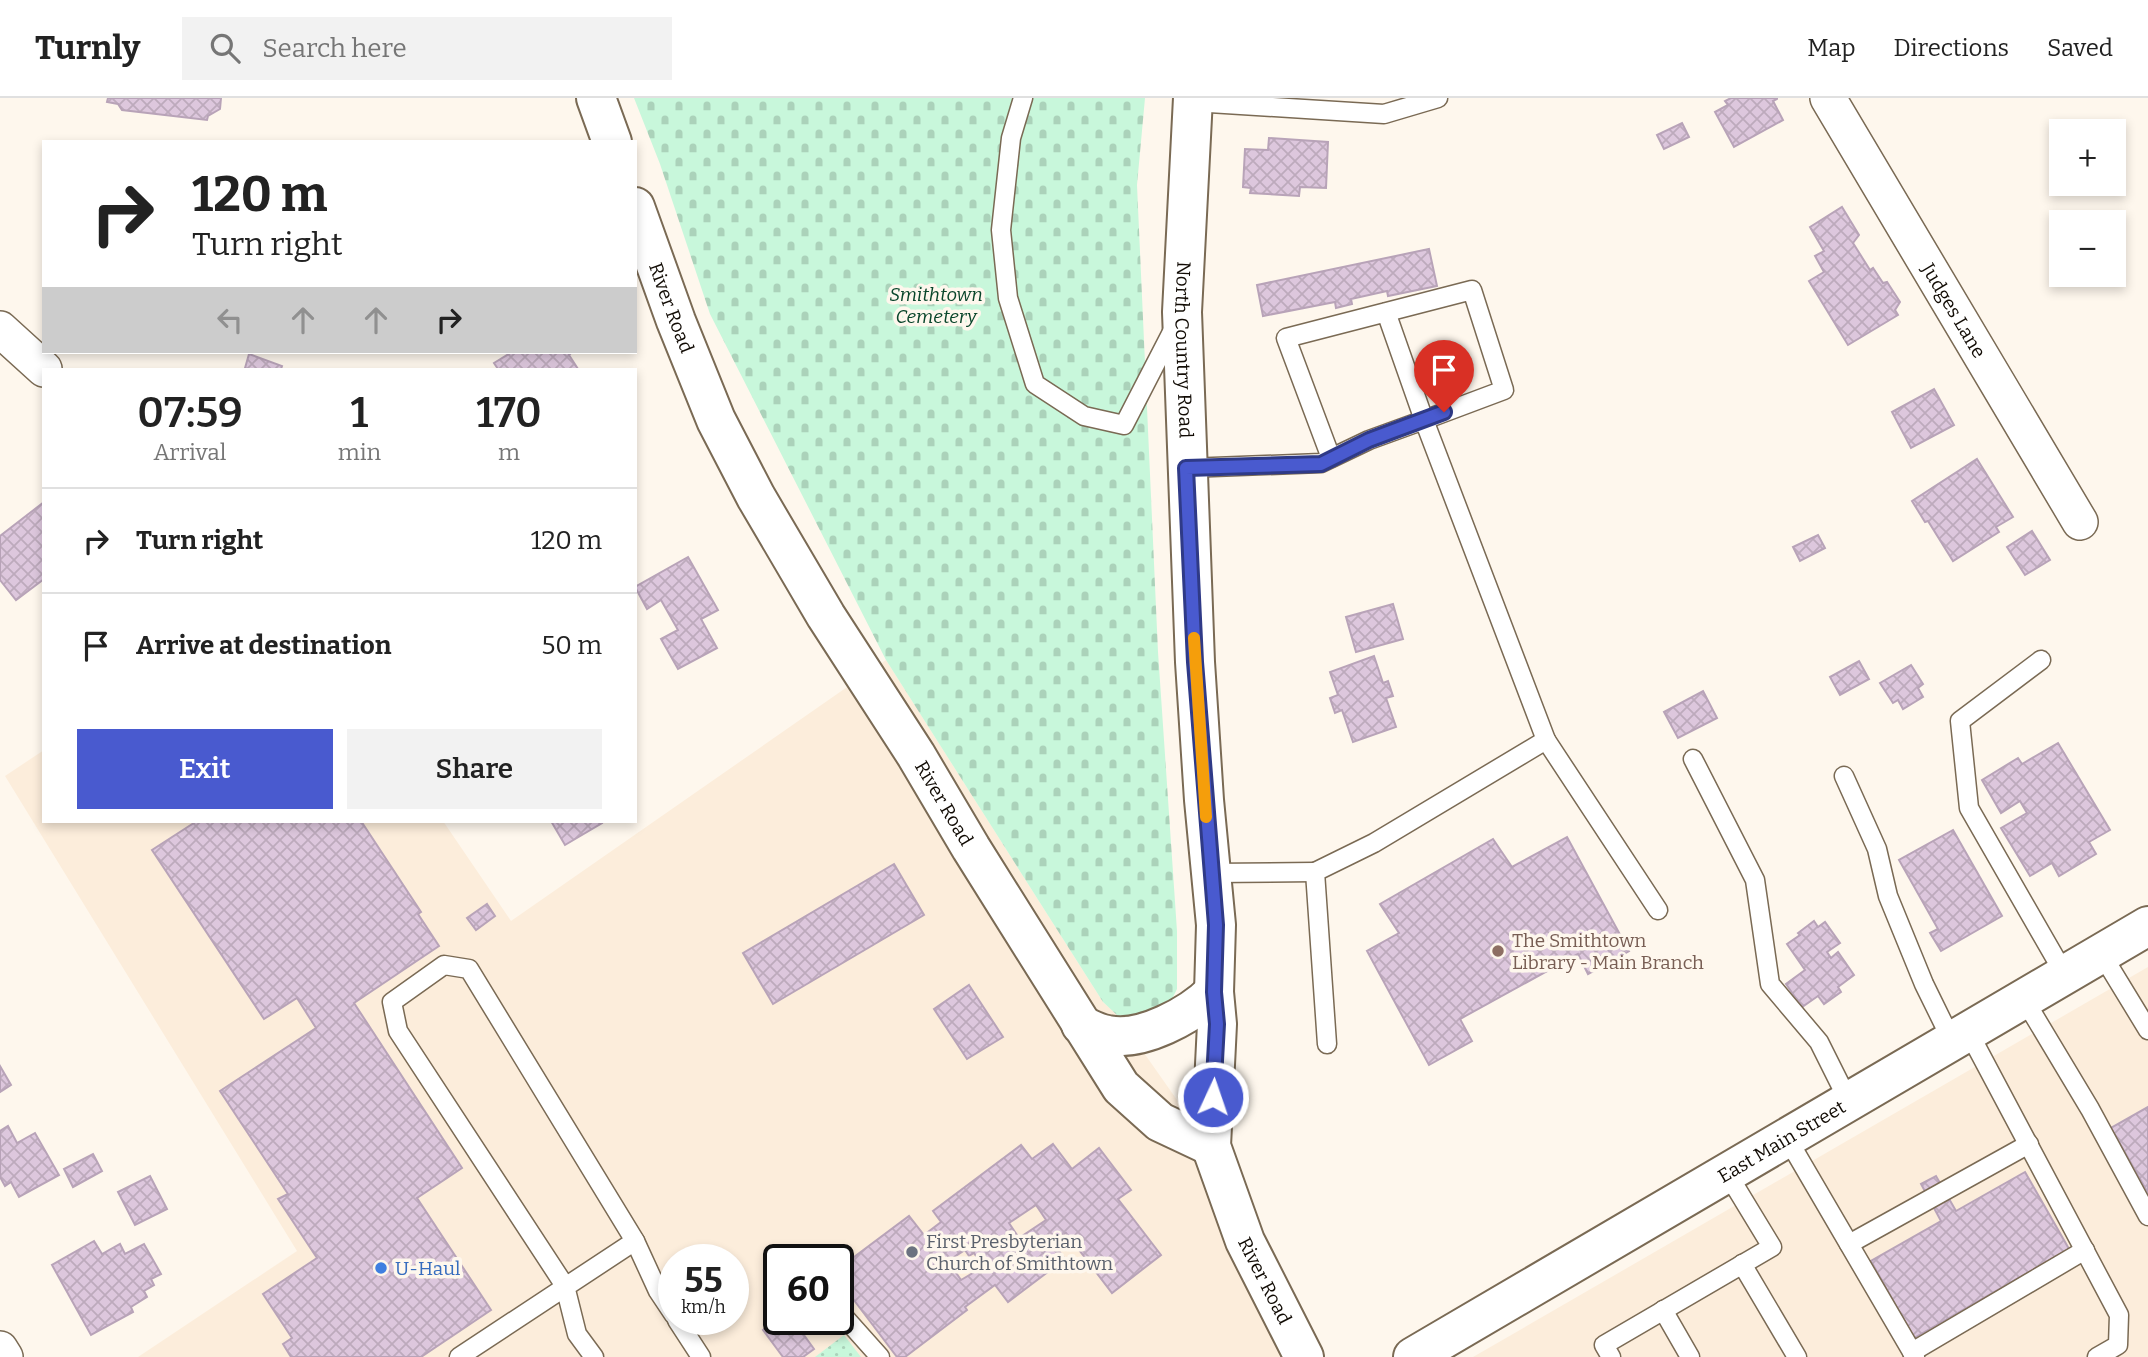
<!DOCTYPE html>
<html lang="en">
<head>
<meta charset="utf-8">
<style>
	body { margin:0; font-family:Bitter,serif; background:#f2f2f2; color:#222; height:100vh; display:flex; flex-direction:column; font-size:26px; white-space:nowrap }
	* { box-sizing:border-box; margin:0 }
	p { font-size:23px; color:#767676 }
	.icon { flex:none; width:38px; height:38px; fill:none; stroke:currentColor; stroke-width:2; stroke-linecap:round; stroke-linejoin:round }
	.map { position:relative; flex:1; overflow:hidden }
	.drawer { position:absolute; left:42px; top:270px; width:595px; height:455px; display:flex; flex-direction:column; background:#fff; border-radius:0px; box-shadow:0 4px 10px #0003 }
	.drawer>* { flex:none }
	.guide { position:absolute; left:42px; top:42px; width:595px; height:214px; border-radius:0px; box-shadow:0 4px 10px #0003; background:#fff; color:#222; overflow:hidden }
	.tools { position:absolute; left:2049px; top:21px; display:grid; gap:14px }
	.tools a { display:grid; place-items:center; width:77px; height:77px; border-radius:0px; background:#fff; box-shadow:0 4px 10px #0003; font-size:35px }
	.speed { position:absolute; left:658px; top:1146px; display:flex; gap:14px; font-size:35px; font-weight:700; text-align:center }
	.speed>* { display:grid; place-content:center; width:91px; height:91px; border-radius:50%; background:#fff; box-shadow:0 4px 10px #0003; line-height:1 }
	.speed small { font-size:18px; font-weight:400 }
	.speed .limit { border:4px solid #111; border-radius:10px; background:#fff; color:#111 }
	.pin { position:absolute; display:grid; place-items:center; width:60px; height:60px; color:#fff; margin:-72px -30px; border-radius:50% 50% 50% 0; rotate:-45deg; box-shadow:0 0 7px #0007 }
	.pin .icon { rotate:45deg }
	.me { position:absolute; width:77px; margin:-38px; rotate:3deg; stroke-linejoin:round; filter:drop-shadow(0 0 5px #0008) }
	.turn { display:flex; align-items:center; gap:24px; height:147px; padding:0 35px; font-size:32px }
	.turn .icon { width:91px; height:91px; stroke-width:2.5 }
	.turn b { display:block; font-size:49px; line-height:60px }
	.lanes { display:flex; align-items:center; height:66px; padding:0 35px; background:#0003; justify-content:center; gap:35px; direction:ltr }
	.lanes .off { opacity:.35 }
	.eta { display:flex; justify-content:space-evenly; align-items:center; height:119px; text-align:center }
	.eta b { font-size:42px; font-weight:600; line-height:49px }
	.primary-button { display:flex; gap:14px; margin-top:auto; padding:14px 35px }
	.primary-button a { flex:1; height:80px; border-radius:0px; background:#495acf; color:#fff; font-size:28px; font-weight:600; line-height:80px; text-align:center }
	.primary-button a+a { background:#f2f2f2; color:#222 }
	ul { padding:0; list-style:none }
	li { display:flex; align-items:center; gap:21px; height:105px; padding:0 35px; border-top:2px solid #e0e0e0 }
	li div { flex:1 }
	li b { display:block; font-size:26px }
	li em { font-style:normal }
	header { display:flex; align-items:center; gap:42px; box-sizing:border-box; height:98px; padding:0 35px; background:#fff; border-bottom:2px solid #e0e0e0 }
	header strong { font-size:33px }
	nav { display:flex; gap:38px; margin-inline-start:auto; font-size:24px }
	.search { width:490px; height:63px; background:#f2f2f2; display:flex; align-items:center; gap:18px; box-sizing:border-box; padding:0 24px; border-radius:0px; color:#767676; font-size:26px }
	.map>svg:first-child { display:block }
</style>
</head>
<body>
<header>
<strong>Turnly</strong>
<div class="search"><svg class="icon" aria-label="search" viewBox="0 0 24 24"><circle cx="10" cy="10" r="6"/><path d="M15 15l6 6"/></svg>Search here</div>
<nav><a>Map</a><a>Directions</a><a>Saved</a></nav>
</header>
<div class="map">
<svg width="2148" height="1259" viewBox="0 0 2148 1259">
	<defs>
		<pattern id="cemetery-stones" width="16" height="16" patternUnits="userSpaceOnUse" patternTransform="scale(1.75)"><rect width="16" height="16" fill="#c8f7db"/><path d="M2 7V4a2 2 0 0 1 4 0v3zM10 15v-3a2 2 0 0 1 4 0v3z" fill="#abd2ba"/></pattern>
		<pattern id="park-dots" width="8" height="8" patternUnits="userSpaceOnUse" patternTransform="scale(1.75)"><rect width="8" height="8" fill="#c8f7db"/><path d="M2 2h.1M6 6h.1" fill="none" stroke="#abd2ba" stroke-width="1.8" stroke-linecap="round"/></pattern>
		<pattern id="building-cross-hatch" width="8" height="8" patternUnits="userSpaceOnUse" patternTransform="scale(1.75)"><rect width="8" height="8" fill="#ddc7dd"/><path d="M0 0l8 8M0 8l8-8" fill="none" stroke="#bdaabc"/></pattern>
	</defs>
	<rect width="100%" height="100%" fill="#fef7ed"/>
	<g fill="#fceddb" fill-rule="evenodd">
		<path d="M886 562 1103 904 1118 918 1215 1056 1302 1259H138L297 1153 5 678 44 652V723H443L511 823ZM674 1162H733V1222H674ZM779 1162H838V1222H779Z"/>
		<polygon points="2148,869 2148,1259 1473,1259"/>
	</g>
	<polygon fill="url(#cemetery-stones)" points="634,0 1145,0 1137,87 1158,554 1177,833 1177,891 1171,903 1138,920 1118,918 1103,904 886,562 710,216 660,66"/>
	<polygon fill="url(#park-dots)" points="844,1237 861,1259 815,1259"/>
	<g fill="url(#building-cross-hatch)" stroke="#b8a3b8" stroke-width="2" fill-rule="evenodd">
		<polygon points="108,0 221,0 220,11 208,18 207,22 122,12 118,6 107,4"/>
		<polygon points="1731,0 1777,0 1777,1 1773,3 1783,22 1734,49 1715,14 1728,7 1725,3"/>
		<polygon points="1682,25 1689,39 1664,51 1657,37"/>
		<polygon points="1269,40 1328,44 1326,90 1300,89 1299,98 1250,95 1251,90 1243,89 1245,51 1268,52"/>
		<polygon points="1842,109 1859,137 1853,145 1870,172 1873,170 1883,185 1887,184 1900,204 1895,212 1898,217 1848,247 1809,183 1824,174 1815,158 1824,153 1810,129"/>
		<polygon points="1429,151 1437,188 1388,198 1387,193 1351,201 1352,206 1336,210 1335,204 1263,218 1257,187"/>
		<polygon points="512,254 572,254 569,257 578,271 498,271 494,265"/>
		<polygon points="249,256 282,268 281,271 248,271 245,270"/>
		<polygon points="1934,291 1954,327 1911,350 1892,314"/>
		<polygon points="1977,361 2013,419 1996,429 1999,434 1953,463 1928,423 1925,424 1912,403"/>
		<polygon points="44,404 44,481 16,502 0,482 0,438"/>
		<polygon points="2032,433 2050,462 2025,477 2007,449"/>
		<polygon points="1818,437 1825,450 1800,463 1793,449"/>
		<polygon points="688,459 718,512 701,521 717,550 678,571 661,541 678,532 661,502 647,511 635,489"/>
		<polygon points="1393,506 1403,541 1356,554 1346,519"/>
		<polygon points="1374,558 1383,585 1388,583 1393,598 1386,600 1396,629 1353,644 1342,612 1335,615 1330,600 1338,597 1330,574"/>
		<polygon points="1859,563 1869,581 1840,597 1830,579"/>
		<polygon points="1911,567 1923,586 1918,590 1923,599 1903,611 1898,602 1893,605 1880,585"/>
		<polygon points="1703,593 1717,620 1678,640 1664,614"/>
		<polygon points="2058,645 2110,732 2089,744 2096,756 2059,778 2052,765 2030,778 2001,730 2027,715 2020,703 2001,715 1982,682 2018,660 2022,666"/>
		<polygon points="197,723 361,723 421,814 418,816 439,848 354,905 462,1070 417,1100 491,1212 421,1259 291,1259 283,1246 292,1240 263,1196 317,1160 278,1101 288,1096 220,993 316,930 297,900 264,921 152,752"/>
		<polygon points="551,723 601,723 602,725 565,747"/>
		<polygon points="1953,732 2002,818 1941,853 1930,835 1938,831 1899,762"/>
		<polygon points="1567,739 1629,853 1588,876 1578,856 1460,921 1472,943 1429,967 1367,853 1399,835 1380,806 1493,741 1512,769"/>
		<polygon points="894,766 924,817 773,906 743,855"/>
		<polygon points="487,806 495,818 476,832 467,820"/>
		<polygon points="1814,823 1818,829 1825,824 1840,845 1827,854 1831,860 1838,854 1854,877 1838,889 1841,894 1824,906 1818,898 1802,909 1786,886 1805,872 1787,846 1800,837 1798,835"/>
		<polygon points="969,887 1003,939 967,961 934,911"/>
		<polygon points="0,968 11,987 0,994"/>
		<polygon points="2148,1009 2148,1095 2111,1030"/>
		<polygon points="8,1028 17,1045 35,1035 59,1077 19,1099 11,1084 5,1088 0,1079 0,1033"/>
		<path d="M1053 1046 1072 1071 1099 1050 1131 1092 1118 1101 1161 1157 1112 1195 1066 1135 1053 1145 1065 1161 1008 1204 995 1187 965 1209 967 1212 905 1259H897L838 1181V1171L909 1118 924 1137 941 1124 933 1113 1021 1047 1032 1061ZM1036 1107 1046 1122 1019 1140 1009 1125ZM965 1152 969 1158 974 1155 983 1169 961 1182 948 1163Z"/>
		<polygon points="93,1056 102,1073 73,1089 64,1071"/>
		<polygon points="2025,1074 2069,1151 1914,1240 1871,1163 1941,1123 1921,1086 1936,1078 1956,1113"/>
		<polygon points="150,1078 167,1111 135,1127 118,1094"/>
		<polygon points="94,1143 102,1156 120,1146 125,1156 144,1146 161,1176 151,1181 154,1187 144,1193 147,1199 131,1209 133,1214 91,1237 52,1167"/>
		<polygon points="779,1220 793,1222 814,1251 803,1259 783,1259 763,1232"/>
	</g>
	<g fill="none" stroke-linecap="round" stroke-linejoin="round">
		<g stroke="#7a6a54" stroke-width="21">
			<g id="service">
				<polyline points="1023,0 1011,40 1001,132 1008,200 1035,286 1084,318 1124,327 1174,230"/>
				<polyline points="1193,4 1384,16 1438,0"/>
				<polyline points="1331,360 1286,240 1472,192 1504,292 1424,322 1386,214"/>
				<polyline points="1187,370 1321,365 1369,342 1424,322 1546,642 1374,745 1315,774 1327,946"/>
				<polyline points="2041,562 1960,623 1969,710 2065,877"/>
				<polyline points="1546,642 1658,812"/>
				<polyline points="1693,661 1755,782 1770,886 1819,944 1849,1004"/>
				<polyline points="1844,678 1877,751 1888,798 1924,886 1952,943"/>
				<polyline points="1211,775 1315,774"/>
				<polyline points="2101,855 2148,932"/>
				<polyline points="2024,901 2090,1011 2148,1118"/>
				<polyline points="1968,933 2119,1217 2118,1247 2097,1259"/>
				<polyline points="1787,1040 1915,1259"/>
				<polyline points="635,1143 658,1193 674,1217"/>
				<polyline points="1849,1146 2029,1046"/>
				<polyline points="1742,1166 1797,1259"/>
				<polyline points="838,1212 880,1259"/>
				<polyline points="1663,1212 1690,1259"/>
				<polyline points="677,1222 701,1259"/>
				<polyline points="1912,1254 2085,1152"/>
				<polyline points="459,1259 635,1143 469,871 444,867 392,904 398,933 565,1188 577,1236 594,1259"/>
				<polyline points="1611,1259 1604,1247 1772,1149 1727,1075"/>
			</g>
		</g>
		<g stroke="#7a6a54" stroke-width="38">
			<g id="minor">
				<path id="s1" d="M1828 0 2080 424"/>
				<polyline points="0,231 44,271"/>
				<polyline points="0,1251 5,1259"/>
			</g>
		</g>
		<g stroke="#7a6a54" stroke-width="42">
			<g id="tertiary">
				<polyline points="596,0 612,44"/>
				<path id="s2" d="M635 109 676 223 716 322 756 399 826 518 916 657 971 750 1121 989 1160 1024 1211 1048"/>
			</g>
		</g>
		<g stroke="#7a6a54" stroke-width="42">
			<g id="primary">
				<path id="s3" d="M1193 0 1182 214 1195 564 1204 702 1216 827 1214 894 1217 926 1211 1048 1245 1143 1304 1259"/>
				<path d="M1081 927C1090 931 1099 936 1108 937 1142 944 1191 917 1214 894"/>
				<path id="s4" d="M1413 1259 2148 828"/>
			</g>
		</g>
		<use href="#service" stroke="#fff" stroke-width="18"/>
		<use href="#minor" stroke="#fff" stroke-width="35"/>
		<use href="#tertiary" stroke="#fff" stroke-width="38"/>
		<use href="#primary" stroke="#fff" stroke-width="38"/>
	</g>
	<g fill="none" stroke-linecap="round" stroke-linejoin="round">
		<g stroke="#2f3a87" stroke-width="18">
			<polyline id="route" points="1213,999 1217,926 1214,894 1216,827 1195,564 1186,370 1321,366 1369,342 1444,314"/>
		</g>
		<use href="#route" stroke="#495acf" stroke-width="12"/>
		<polyline stroke="#f59e0b" stroke-width="12" points="1194,540 1206,719"/>
	</g>
	<circle fill="#8d6e63" stroke="#fef7ed" stroke-width="2.5" cx="1498" cy="853" r="7"/>
	<circle fill="#6b7280" stroke="#fef7ed" stroke-width="2.5" cx="912" cy="1154" r="7"/>
	<circle fill="#3f7fe0" stroke="#fef7ed" stroke-width="2.5" cx="381" cy="1170" r="7"/>
	<g text-anchor="middle" stroke-width="7" stroke-linejoin="round" paint-order="stroke">
		<g font-size="19" font-style="italic" fill="#08452a" stroke="#fef7ed">
			<text x="936" y="203">Smithtown<tspan x="936" dy="22">Cemetery</tspan></text>
		</g>
		<g font-size="19" fill="#110b04" stroke="#fef7ed">
			<text dy="7" stroke="none"><textPath href="#s2" startOffset="107">River Road</textPath></text>
			<text dy="7" stroke="none"><textPath href="#s1" startOffset="247">Judges Lane</textPath></text>
			<text dy="7" stroke="none"><textPath href="#s3" startOffset="252">North Country Road</textPath></text>
			<text dy="7" stroke="none"><textPath href="#s2" startOffset="674">River Road</textPath></text>
			<text dy="7" stroke="none"><textPath href="#s4" startOffset="427">East Main Street</textPath></text>
			<text dy="7" stroke="none"><textPath href="#s3" startOffset="1195">River Road</textPath></text>
		</g>
		<g font-size="19" fill="#785e54" stroke="#fef7ed" text-anchor="start">
			<text x="1512" y="849">The Smithtown<tspan x="1512" dy="22">Library - Main Branch</tspan></text>
		</g>
		<g font-size="19" fill="#5b616d" stroke="#fef7ed" text-anchor="start">
			<text x="926" y="1150">First Presbyterian<tspan x="926" dy="22">Church of Smithtown</tspan></text>
		</g>
		<g font-size="19" fill="#366cbe" stroke="#fef7ed" text-anchor="start">
			<text x="395" y="1177">U-Haul</text>
		</g>
	</g>
</svg>
<div class="tools">
<a>+</a>
<a>−</a>
</div>
<div class="speed"><div>55<small>km/h</small></div><div class="limit">60</div></div>
<div class="pin" style="left:1444px;top:314px;background:#d93025"><svg class="icon" aria-label="arrive" viewBox="0 0 24 24"><path d="M6 21V4h12l-3 4 3 4H6"/></svg></div>
<svg class="me" style="left:1213px;top:999px" viewBox="-20 -20 40 40"><circle r="17" fill="#495acf" stroke="#fff" stroke-width="3"/><path d="M0-11L8 9 0 5-8 9z" fill="#fff"/></svg>
<div class="guide">
<div class="turn"><svg class="icon" aria-label="right" viewBox="0 0 24 24"><path d="M7 20v-9h11M14 6l5 5-5 5"/></svg><div><b>120 m</b>Turn right</div></div>
<div class="lanes"><svg class="icon off" aria-label="left" viewBox="0 0 24 24"><path d="M17 20v-9H6M10 6l-5 5 5 5"/></svg><svg class="icon off" aria-label="ahead" viewBox="0 0 24 24"><path d="M12 20V5M6 11l6-6 6 6"/></svg><svg class="icon off" aria-label="ahead" viewBox="0 0 24 24"><path d="M12 20V5M6 11l6-6 6 6"/></svg><svg class="icon" aria-label="right" viewBox="0 0 24 24"><path d="M7 20v-9h11M14 6l5 5-5 5"/></svg></div>
</div>
<section class="drawer">
<div class="eta">
<div><b>07:59</b><p>Arrival</p></div>
<div><b>1</b><p>min</p></div>
<div><b>170</b><p>m</p></div>
</div>
<ul>
<li><svg class="icon" aria-label="right" viewBox="0 0 24 24"><path d="M7 20v-9h11M14 6l5 5-5 5"/></svg><div><b>Turn right</b></div><em>120 m</em></li>
<li><svg class="icon" aria-label="arrive" viewBox="0 0 24 24"><path d="M6 21V4h12l-3 4 3 4H6"/></svg><div><b>Arrive at destination</b></div><em>50 m</em></li>
</ul>
<div class="primary-button"><a>Exit</a><a>Share</a></div>
</section>
</div>
</body>
</html>
